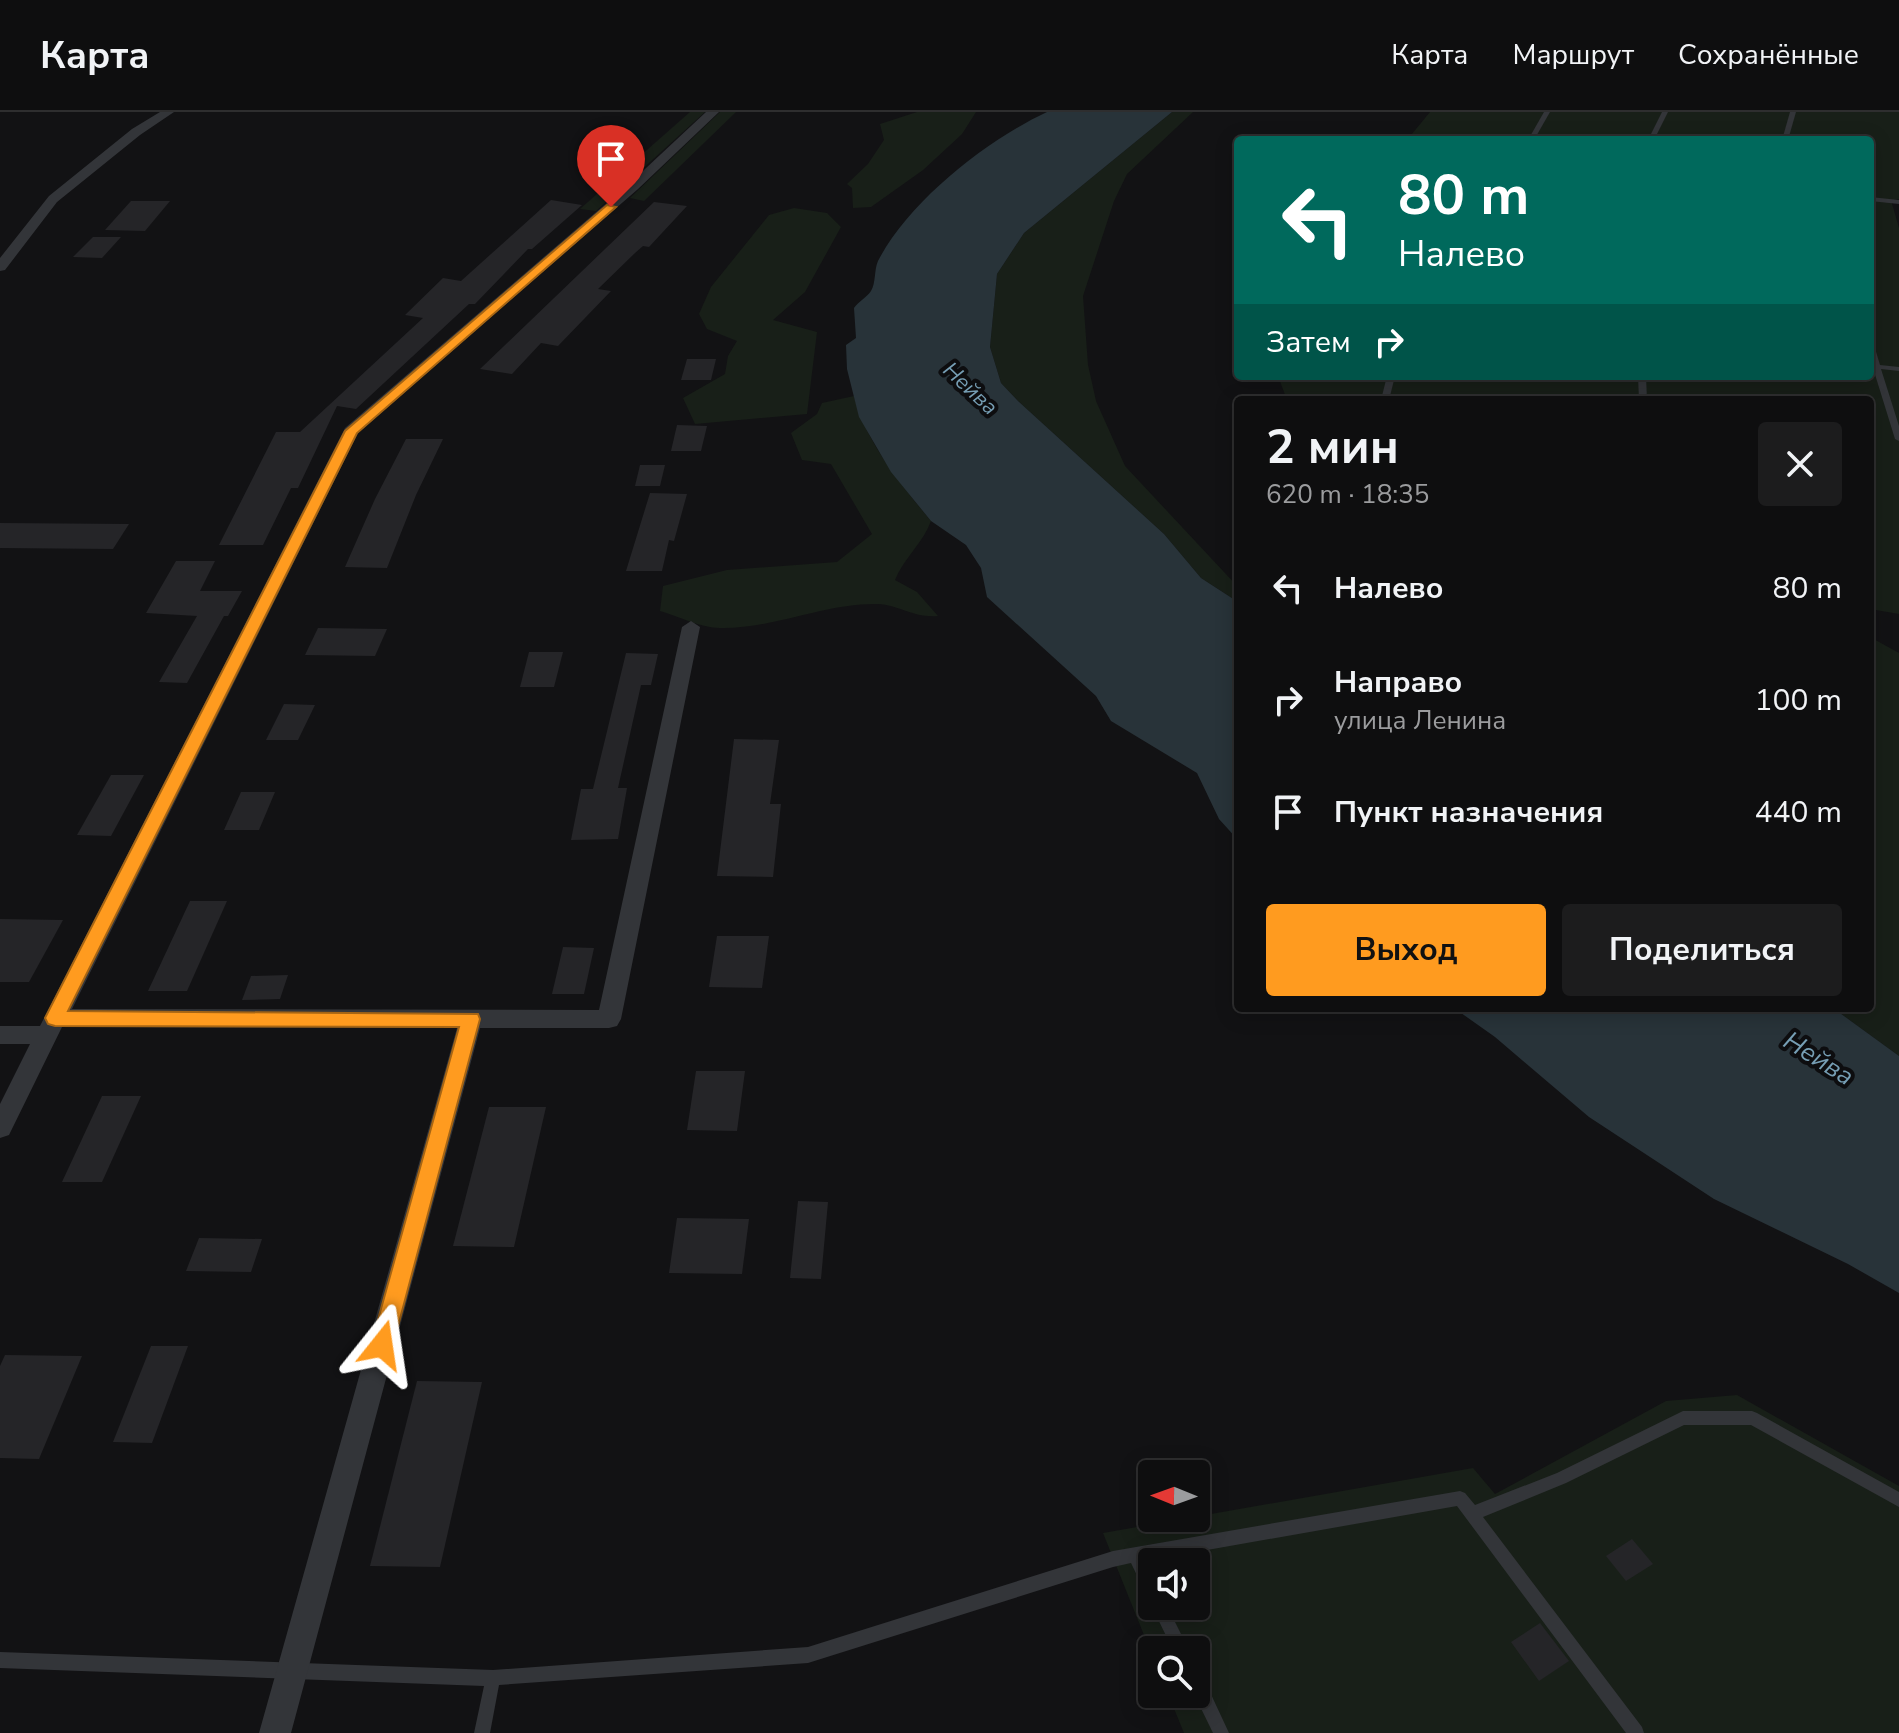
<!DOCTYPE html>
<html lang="ru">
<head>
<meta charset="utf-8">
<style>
	body { margin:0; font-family:"Nunito Sans",sans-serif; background:#1c1c1d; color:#f1f3f6; height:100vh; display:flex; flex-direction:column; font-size:30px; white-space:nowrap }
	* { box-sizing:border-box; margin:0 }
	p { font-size:26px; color:#9b9c9e }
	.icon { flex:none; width:44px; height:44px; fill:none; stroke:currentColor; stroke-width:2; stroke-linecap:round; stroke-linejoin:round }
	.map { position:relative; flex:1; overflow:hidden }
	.sheet { position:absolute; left:1234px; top:284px; width:640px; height:616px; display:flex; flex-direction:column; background:#0e0e0f; border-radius:8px; box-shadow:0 4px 20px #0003,0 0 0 2px #2e2e2f }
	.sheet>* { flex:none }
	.guide { position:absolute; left:1234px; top:24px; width:640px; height:244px; border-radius:8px; box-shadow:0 4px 20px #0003,0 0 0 2px #2e2e2f; background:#00695c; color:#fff; overflow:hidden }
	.needle { width:52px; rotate:271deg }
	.controls { position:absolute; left:1138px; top:1348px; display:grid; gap:16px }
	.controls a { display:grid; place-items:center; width:72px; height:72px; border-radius:8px; background:#0e0e0f; box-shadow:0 4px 20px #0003,0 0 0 2px #2e2e2f; font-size:40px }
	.pin { position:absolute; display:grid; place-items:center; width:68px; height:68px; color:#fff; margin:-82px -34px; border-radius:50% 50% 50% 0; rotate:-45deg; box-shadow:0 0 8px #0007 }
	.pin .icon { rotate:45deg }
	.me { position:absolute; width:88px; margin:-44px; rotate:15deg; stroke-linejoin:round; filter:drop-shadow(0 0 6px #0008) }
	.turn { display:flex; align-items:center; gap:28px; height:168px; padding:0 32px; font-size:36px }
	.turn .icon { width:104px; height:104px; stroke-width:2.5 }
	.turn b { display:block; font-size:56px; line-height:68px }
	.then { display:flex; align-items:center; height:76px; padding:0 32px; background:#0003; gap:16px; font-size:30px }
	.round { display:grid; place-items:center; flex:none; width:84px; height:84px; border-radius:8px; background:#1c1c1d }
	.overview { display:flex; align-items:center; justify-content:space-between; height:136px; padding:0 32px }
	h1 { font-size:48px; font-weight:700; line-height:60px }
	.button { display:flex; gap:16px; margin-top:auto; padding:16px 32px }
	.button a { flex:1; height:92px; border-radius:8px; background:#ff9b1f; color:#111; font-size:32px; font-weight:700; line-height:92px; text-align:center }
	.button a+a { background:#1c1c1d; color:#f1f3f6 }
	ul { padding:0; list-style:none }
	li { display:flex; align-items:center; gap:24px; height:112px; padding:0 32px }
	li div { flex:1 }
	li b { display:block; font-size:30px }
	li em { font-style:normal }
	header { display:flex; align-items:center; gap:48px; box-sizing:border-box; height:112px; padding:0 40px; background:#0e0e0f; border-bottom:2px solid #2e2e2f }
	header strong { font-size:38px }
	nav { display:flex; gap:44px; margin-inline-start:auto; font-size:28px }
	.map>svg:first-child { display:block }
</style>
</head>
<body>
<header>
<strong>Карта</strong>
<nav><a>Карта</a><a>Маршрут</a><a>Сохранённые</a></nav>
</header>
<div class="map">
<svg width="1899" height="1621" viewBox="0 0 1899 1621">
	<rect width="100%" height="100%" fill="#121214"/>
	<g fill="#181f18" fill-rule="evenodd">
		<polygon points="690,0 705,0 596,99 580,97"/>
		<polygon points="720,0 736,0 644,89 630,86"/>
		<polygon points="917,0 976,0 962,22 923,58 871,95 853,96 852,76 847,72 868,52 884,28 880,12"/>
		<polygon points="1172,0 1193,0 1127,62 1114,89 1083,184 1088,253 1096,289 1125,354 1238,475 1238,490 1201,466 1164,422 1018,289 1001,271 990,235 997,162 1024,121"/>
		<polygon points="1430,0 1899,0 1899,87 1891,88 1899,116 1899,502 1870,497 1870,288 1287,288 1278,264 1870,264 1870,28 1407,28"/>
		<polygon points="794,96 827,101 841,115 805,180 773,208 817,220 807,302 695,312 683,286 725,262 728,244 737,229 707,217 699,202 711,175 769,103"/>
		<path d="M854 284C867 332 900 371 931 409 923 431 904 446 895 468L917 480 938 504C913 506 899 493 878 492 824 491 774 517 720 516 701 516 678 504 660 499L663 474 727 458 837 450 872 422 831 352 802 348 791 321 817 302 822 291Z"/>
		<polygon points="1870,525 1899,541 1899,944 1833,896 1870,896"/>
		<path d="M1737 1283 1899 1374V1621H1184L1168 1582H1196V1538H1152V1543L1103 1421 1473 1356 1495 1382 1666 1289ZM1152 1450H1196V1494H1152Z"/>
	</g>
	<g fill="#283339">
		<path d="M1047 0H1172L1024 121 997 162 990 235 1001 271 1018 289 1164 422 1201 466 1238 490V728L1219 707 1197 661 1111 609 1096 584 987 485 981 456 966 433 931 409 891 360 859 305 847 257 846 233 856 226 854 196C859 189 867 185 871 179 876 171 874 158 878 149 909 89 987 28 1047 0Z"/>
		<polygon points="1454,896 1833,896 1899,944 1899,1181 1848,1152 1714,1087 1589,1005 1495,925"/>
	</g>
	<g fill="#252528">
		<polygon points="551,88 582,93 532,137 528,137 475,192 469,192 356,297 337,294 298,376 291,376 263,433 219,433 276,320 300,320 423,206 405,203 443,166 461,169"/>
		<polygon points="131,89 170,89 145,119 105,118"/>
		<polygon points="654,90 687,94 649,135 643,134 635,141 598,177 611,179 558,234 541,231 512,262 480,257"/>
		<polygon points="93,125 121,125 102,146 73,145"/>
		<polygon points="687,247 716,247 711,268 681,268"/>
		<polygon points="677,313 707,314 701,339 671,339"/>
		<polygon points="406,327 443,327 416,383 387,456 345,455 375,387"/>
		<polygon points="640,353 665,353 660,374 635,374"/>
		<polygon points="650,381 687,382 674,429 669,428 662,459 626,459"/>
		<polygon points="0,411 129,412 113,437 0,436"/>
		<polygon points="176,449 215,449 200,479 242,479 228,504 224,504 187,571 159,570 197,504 146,501"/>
		<polygon points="318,516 387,517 375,544 305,543"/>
		<polygon points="529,540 563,540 554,575 520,575"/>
		<polygon points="626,541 658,542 651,573 641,573 618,676 627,676 618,727 571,728 581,677 593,677"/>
		<polygon points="284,592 315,593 298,628 266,628"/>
		<polygon points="734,627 779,628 770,692 781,692 773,765 717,764"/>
		<polygon points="111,663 144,663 111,724 77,723"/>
		<polygon points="241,680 275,680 259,718 224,718"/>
		<polygon points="190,789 227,789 187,879 148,879"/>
		<polygon points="0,807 63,808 29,870 0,870"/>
		<polygon points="717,824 769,824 762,876 709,875"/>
		<polygon points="563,835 594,836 584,882 552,882"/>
		<polygon points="288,863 280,887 242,888 251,864"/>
		<polygon points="696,959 745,959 737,1019 687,1018"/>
		<polygon points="102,984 141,984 102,1070 62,1070"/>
		<polygon points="489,995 546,995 514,1135 453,1134"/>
		<polygon points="798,1089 828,1090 821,1167 790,1166"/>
		<polygon points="677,1106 749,1107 742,1162 669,1161"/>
		<polygon points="199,1126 262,1127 251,1160 186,1159"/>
		<polygon points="151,1234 188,1234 152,1331 113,1330"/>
		<polygon points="5,1243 82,1244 39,1347 0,1346 0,1254"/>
		<polygon points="417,1269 482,1270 440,1455 370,1454"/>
		<polygon points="1632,1427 1653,1452 1626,1469 1606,1444"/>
		<polygon points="1540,1511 1569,1549 1539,1569 1511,1530"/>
	</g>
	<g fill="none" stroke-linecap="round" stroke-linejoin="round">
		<g fill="#333539" fill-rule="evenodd">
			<polygon points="1544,0 1550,0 1534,28 1528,28"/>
			<polygon points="1662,0 1668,0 1654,28 1648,28"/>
			<polygon points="1790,0 1796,0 1788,28 1782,28"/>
			<polygon points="1870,85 1899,88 1899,92 1870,89"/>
			<polygon points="1870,231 1874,233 1880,253 1899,255 1899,259 1881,257 1899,314 1899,329 1895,327 1873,256 1870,256 1870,252 1872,252 1870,245"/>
			<polygon points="1387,264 1395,264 1389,288 1381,288"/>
			<polygon points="1638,264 1646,264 1647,288 1639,288"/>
			<polygon points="1683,1299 1752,1299 1757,1301 1899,1380 1899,1395 1751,1313 1684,1313 1566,1371 1483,1405 1642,1615 1644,1621 1626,1621 1457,1394 1145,1449 1152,1463 1152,1487 1147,1484 1131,1451 1113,1455 808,1551 499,1573 490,1621 474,1621 484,1574 0,1556 0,1540 493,1558 808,1535 1113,1439 1460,1379 1465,1381 1475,1393 1557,1361"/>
			<polygon points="1152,1492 1152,1494 1167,1494 1189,1538 1173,1538 1154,1499 1151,1494"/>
			<polygon points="1196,1561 1202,1563 1229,1621 1213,1621 1194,1582 1196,1582"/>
		</g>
		<g fill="#333539" fill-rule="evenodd">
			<polygon points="160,0 174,0 140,23 57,90 5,158 0,159 0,146 49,84 132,17"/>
			<polygon points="706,0 719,0 638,77 358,321 72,897 599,898 682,515 691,509 700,515 621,907 617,914 609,916 480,916 291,1621 259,1621 457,916 62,915 9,1023 0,1026 0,992 30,932 0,932 0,914 40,914 345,316 630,71"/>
		</g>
	</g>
	<polygon fill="#ff9b1f" stroke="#a66514" stroke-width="2" points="607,93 616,95 357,321 68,899 478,902 480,907 393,1233 390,1241 382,1244 374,1241 371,1233 459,915 55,914 48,912 45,906 345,319"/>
	<g text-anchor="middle" stroke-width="8" stroke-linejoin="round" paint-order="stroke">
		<g font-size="22" font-style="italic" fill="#769eb4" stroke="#0d0d0f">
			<text transform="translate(971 276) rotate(43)" y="8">Нейва</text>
		</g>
		<g font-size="26" font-style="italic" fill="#769eb4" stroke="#0d0d0f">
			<text transform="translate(1819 946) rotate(32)" y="9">Нейва</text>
		</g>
	</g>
</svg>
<div class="controls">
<a><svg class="needle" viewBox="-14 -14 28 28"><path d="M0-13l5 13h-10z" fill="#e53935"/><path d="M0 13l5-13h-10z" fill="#9b9c9e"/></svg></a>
<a><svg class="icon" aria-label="sound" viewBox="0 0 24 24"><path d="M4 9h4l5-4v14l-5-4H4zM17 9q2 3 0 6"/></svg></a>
<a><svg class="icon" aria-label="search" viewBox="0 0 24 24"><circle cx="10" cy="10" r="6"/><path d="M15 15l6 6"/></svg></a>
</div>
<div class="pin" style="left:611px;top:95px;background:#d93025"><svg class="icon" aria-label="arrive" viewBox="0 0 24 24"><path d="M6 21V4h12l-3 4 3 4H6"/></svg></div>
<svg class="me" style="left:382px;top:1233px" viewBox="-20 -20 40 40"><path d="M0-17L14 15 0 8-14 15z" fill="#ff9b1f" stroke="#fff" stroke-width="4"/></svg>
<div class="guide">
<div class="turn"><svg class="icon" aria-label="left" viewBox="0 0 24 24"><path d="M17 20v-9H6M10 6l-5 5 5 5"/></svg><div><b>80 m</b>Налево</div></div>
<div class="then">Затем<svg class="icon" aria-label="right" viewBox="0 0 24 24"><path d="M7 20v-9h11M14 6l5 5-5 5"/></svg></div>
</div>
<section class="sheet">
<div class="overview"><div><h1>2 мин</h1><p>620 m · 18:35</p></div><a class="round"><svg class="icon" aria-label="close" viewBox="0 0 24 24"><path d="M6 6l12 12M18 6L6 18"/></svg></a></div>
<ul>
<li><svg class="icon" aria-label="left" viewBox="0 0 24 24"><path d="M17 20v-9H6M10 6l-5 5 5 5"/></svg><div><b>Налево</b></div><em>80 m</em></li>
<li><svg class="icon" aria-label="right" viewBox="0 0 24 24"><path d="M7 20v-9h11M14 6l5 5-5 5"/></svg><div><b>Направо</b><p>улица Ленина</p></div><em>100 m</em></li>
<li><svg class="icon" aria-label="arrive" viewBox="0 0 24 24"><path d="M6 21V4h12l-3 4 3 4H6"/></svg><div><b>Пункт назначения</b></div><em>440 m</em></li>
</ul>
<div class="button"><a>Выход</a><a>Поделиться</a></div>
</section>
</div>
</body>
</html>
